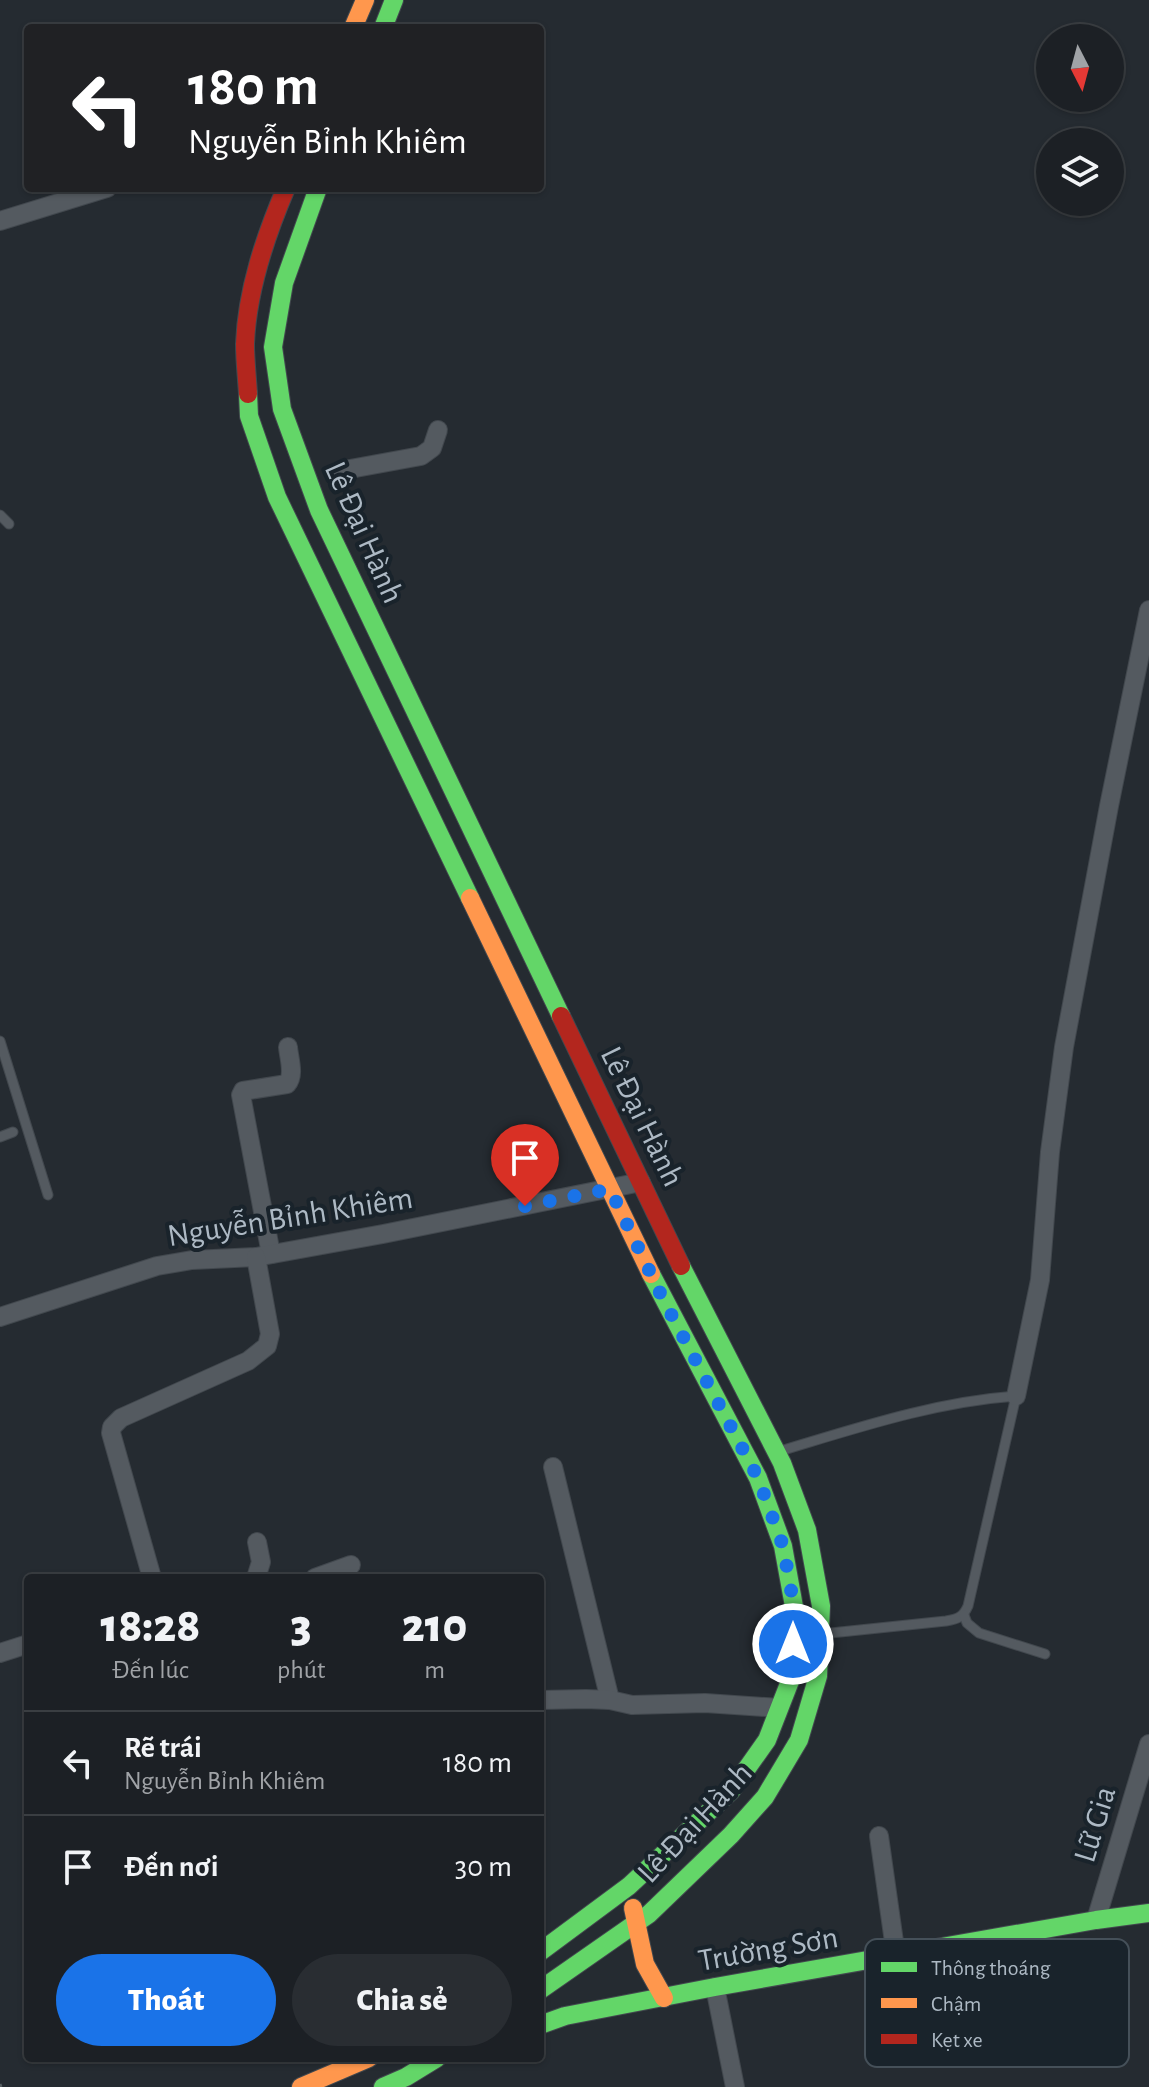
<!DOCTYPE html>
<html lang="vi">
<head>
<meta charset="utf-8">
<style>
	body { margin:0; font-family:"Alegreya Sans",sans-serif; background:#292d32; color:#f1f3f6; height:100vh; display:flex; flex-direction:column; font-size:30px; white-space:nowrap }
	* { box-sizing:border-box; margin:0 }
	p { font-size:26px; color:#a0a3a7 }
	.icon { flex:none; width:44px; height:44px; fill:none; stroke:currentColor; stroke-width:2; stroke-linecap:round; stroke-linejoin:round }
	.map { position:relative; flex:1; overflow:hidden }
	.panel { position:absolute; left:24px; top:1574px; width:520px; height:488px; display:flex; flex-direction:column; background:#1c2025; border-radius:8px; box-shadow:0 2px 6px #0004,0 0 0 2px #3a3e42 }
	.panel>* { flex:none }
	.banner { position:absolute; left:24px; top:24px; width:520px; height:168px; border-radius:8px; box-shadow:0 2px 6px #0004,0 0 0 2px #3a3e42; background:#202124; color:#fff; overflow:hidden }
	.needle { width:52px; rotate:174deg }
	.fabs { position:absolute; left:1036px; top:24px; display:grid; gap:16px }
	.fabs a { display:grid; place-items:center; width:88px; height:88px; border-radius:50%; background:#1c2025; box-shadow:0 2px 6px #0004,0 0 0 2px #3a3e42; font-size:40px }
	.pin { position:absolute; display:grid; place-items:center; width:68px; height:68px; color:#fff; margin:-82px -34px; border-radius:50% 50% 50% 0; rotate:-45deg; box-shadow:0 0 8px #0007 }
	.pin .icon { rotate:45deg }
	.me { position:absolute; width:88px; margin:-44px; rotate:0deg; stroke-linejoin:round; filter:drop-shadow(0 0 6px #0008) }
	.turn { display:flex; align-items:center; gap:28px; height:168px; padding:0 32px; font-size:36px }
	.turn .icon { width:104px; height:104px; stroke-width:2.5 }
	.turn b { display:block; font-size:56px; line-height:68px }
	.eta { display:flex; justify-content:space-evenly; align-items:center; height:136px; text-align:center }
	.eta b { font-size:48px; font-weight:800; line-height:56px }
	.action { display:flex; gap:16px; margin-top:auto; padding:16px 32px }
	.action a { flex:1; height:92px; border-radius:48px; background:#1a73e8; color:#fff; font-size:32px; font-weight:800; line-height:92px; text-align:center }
	.action a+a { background:#292d32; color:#f1f3f6 }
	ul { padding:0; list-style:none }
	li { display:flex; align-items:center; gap:24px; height:104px; padding:0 32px; border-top:2px solid #3a3e42 }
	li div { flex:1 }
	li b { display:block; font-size:30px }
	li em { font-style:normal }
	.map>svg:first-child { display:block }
</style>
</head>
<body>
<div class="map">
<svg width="1149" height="2087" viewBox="0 0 1149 2087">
	<rect width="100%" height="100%" fill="#252b31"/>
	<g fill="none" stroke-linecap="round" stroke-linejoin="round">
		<g stroke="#42484e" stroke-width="11">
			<g id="lane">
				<polyline points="0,515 9,524"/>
				<polyline points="0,1041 48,1195"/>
				<polyline points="0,1137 13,1132"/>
				<path d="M780 1451C857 1428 934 1402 1016 1396L968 1606C963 1617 958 1619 946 1621L821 1634"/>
				<polyline points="964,1615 967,1623 979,1633 1045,1654"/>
			</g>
		</g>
		<g stroke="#42484e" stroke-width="20">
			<g id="street">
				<polyline points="0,221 107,188"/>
				<polyline points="339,471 421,456 432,448 438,430"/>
				<path d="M271 1254 241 1095 243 1091 287 1084C295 1075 289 1059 288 1047"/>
				<polyline points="0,1317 157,1266 192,1260 256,1257 383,1234 641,1182"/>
				<polyline points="1016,1396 1040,1280 1050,1152 1064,1047 1109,806 1149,610"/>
				<polyline points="553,1467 610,1700"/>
				<polyline points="152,1578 111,1433 112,1427 121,1418 248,1361 267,1346 270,1334 256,1257"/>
				<polyline points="256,1578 261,1562 257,1542"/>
				<polyline points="315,1578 351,1565"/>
				<polyline points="0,1653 28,1644"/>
				<polyline points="540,1700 586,1699 610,1700 632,1705 705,1703 779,1708"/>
				<polyline points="879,1836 896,1956"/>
				<polyline points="1096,1920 1149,1744"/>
				<polyline points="715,1987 735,2087"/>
			</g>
		</g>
		<g stroke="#42484e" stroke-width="20">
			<g id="fast">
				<polyline points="383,28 394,0"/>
				<polyline points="318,188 284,283 273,347 282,409 319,510 561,1016"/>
				<polyline points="248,394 249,416 277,497 470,898"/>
				<polyline points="540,1952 629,1886 731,1791 767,1740 792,1676 795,1612 783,1546 758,1478 651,1274"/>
				<polyline points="540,1990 649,1914 731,1835 765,1797 799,1740 818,1676 821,1606 807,1530 782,1463 681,1266"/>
				<polyline points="540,2025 565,2016 715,1987 1096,1920 1149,1913"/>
				<polyline points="383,2087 406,2077 437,2058"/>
			</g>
		</g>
		<g stroke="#42484e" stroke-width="20">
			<g id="slow">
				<polyline points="353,28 365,0"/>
				<polyline points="470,898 651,1274"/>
				<polyline points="633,1908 645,1964 664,1998"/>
				<polyline points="301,2087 369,2058"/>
			</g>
		</g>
		<g stroke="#42484e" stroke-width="20">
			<g id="jam">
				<path d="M248 394C247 377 245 360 245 344 247 290 265 237 286 188"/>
				<polyline points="561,1016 681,1266"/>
			</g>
		</g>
		<polyline stroke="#565e62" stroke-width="3" stroke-dasharray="6 6" stroke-linecap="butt" points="0,2084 1,2087"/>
		<use href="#lane" stroke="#545a60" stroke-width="9"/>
		<use href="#street" stroke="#545a60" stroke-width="18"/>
		<use href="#fast" stroke="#63d668" stroke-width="18"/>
		<use href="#slow" stroke="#ff974d" stroke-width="18"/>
		<use href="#jam" stroke="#b3261e" stroke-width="18"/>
	</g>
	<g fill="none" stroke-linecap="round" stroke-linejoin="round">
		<polyline stroke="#1a73e8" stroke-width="14" stroke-dasharray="0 25.2" points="525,1206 610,1189 662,1297 758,1478 783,1546 795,1612 793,1644"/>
	</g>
	<g text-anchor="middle" stroke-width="8" stroke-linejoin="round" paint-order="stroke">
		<g font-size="32" fill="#adb9c4" stroke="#19232b">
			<text transform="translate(365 532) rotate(66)" y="11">Lê Đại Hành</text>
			<text transform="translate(643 1116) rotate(64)" y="11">Lê Đại Hành</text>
			<text transform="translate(290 1216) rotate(-9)" y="11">Nguyễn Bỉnh Khiêm</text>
			<text transform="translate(694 1822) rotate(-47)" y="11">Lê Đại Hành</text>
			<text transform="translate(1094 1824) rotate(-73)" y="11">Lữ Gia</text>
			<text transform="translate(768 1948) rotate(-10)" y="11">Trường Sơn</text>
		</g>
	</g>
	<rect x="865" y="1939" width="264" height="128" rx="12" fill="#19232b" stroke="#455059" stroke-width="2"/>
	<rect x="881" y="1962" width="36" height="10" fill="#63d668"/>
	<rect x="881" y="1998" width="36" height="10" fill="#ff974d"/>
	<rect x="881" y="2034" width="36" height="10" fill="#b3261e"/>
	<g font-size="22" fill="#adb9c4">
		<text x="931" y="1975">Thông thoáng</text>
		<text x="931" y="2011">Chậm</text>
		<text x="931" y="2047">Kẹt xe</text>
	</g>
</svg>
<div class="fabs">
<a><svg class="needle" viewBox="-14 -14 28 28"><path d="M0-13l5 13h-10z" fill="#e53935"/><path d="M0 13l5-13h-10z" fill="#a0a3a7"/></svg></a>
<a><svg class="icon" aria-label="layers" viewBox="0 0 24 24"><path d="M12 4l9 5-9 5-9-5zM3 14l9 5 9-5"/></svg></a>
</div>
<div class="pin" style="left:525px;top:1206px;background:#d93025"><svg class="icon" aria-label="arrive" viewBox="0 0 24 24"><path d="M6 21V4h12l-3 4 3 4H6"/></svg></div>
<svg class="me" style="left:793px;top:1644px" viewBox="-20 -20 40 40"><circle r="17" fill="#1a73e8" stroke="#fff" stroke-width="3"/><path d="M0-11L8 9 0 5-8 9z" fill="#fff"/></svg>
<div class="banner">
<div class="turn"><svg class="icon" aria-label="left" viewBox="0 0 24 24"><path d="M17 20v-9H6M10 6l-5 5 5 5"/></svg><div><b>180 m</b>Nguyễn Bỉnh Khiêm</div></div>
</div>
<section class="panel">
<div class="eta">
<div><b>18:28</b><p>Đến lúc</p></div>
<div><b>3</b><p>phút</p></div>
<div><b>210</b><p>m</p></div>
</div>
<ul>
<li><svg class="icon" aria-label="left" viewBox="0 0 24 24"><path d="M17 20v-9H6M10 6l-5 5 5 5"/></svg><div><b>Rẽ trái</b><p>Nguyễn Bỉnh Khiêm</p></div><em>180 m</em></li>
<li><svg class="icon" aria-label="arrive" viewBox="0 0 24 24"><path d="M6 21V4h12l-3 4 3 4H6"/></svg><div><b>Đến nơi</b></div><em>30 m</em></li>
</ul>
<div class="action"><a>Thoát</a><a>Chia sẻ</a></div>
</section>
</div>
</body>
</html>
